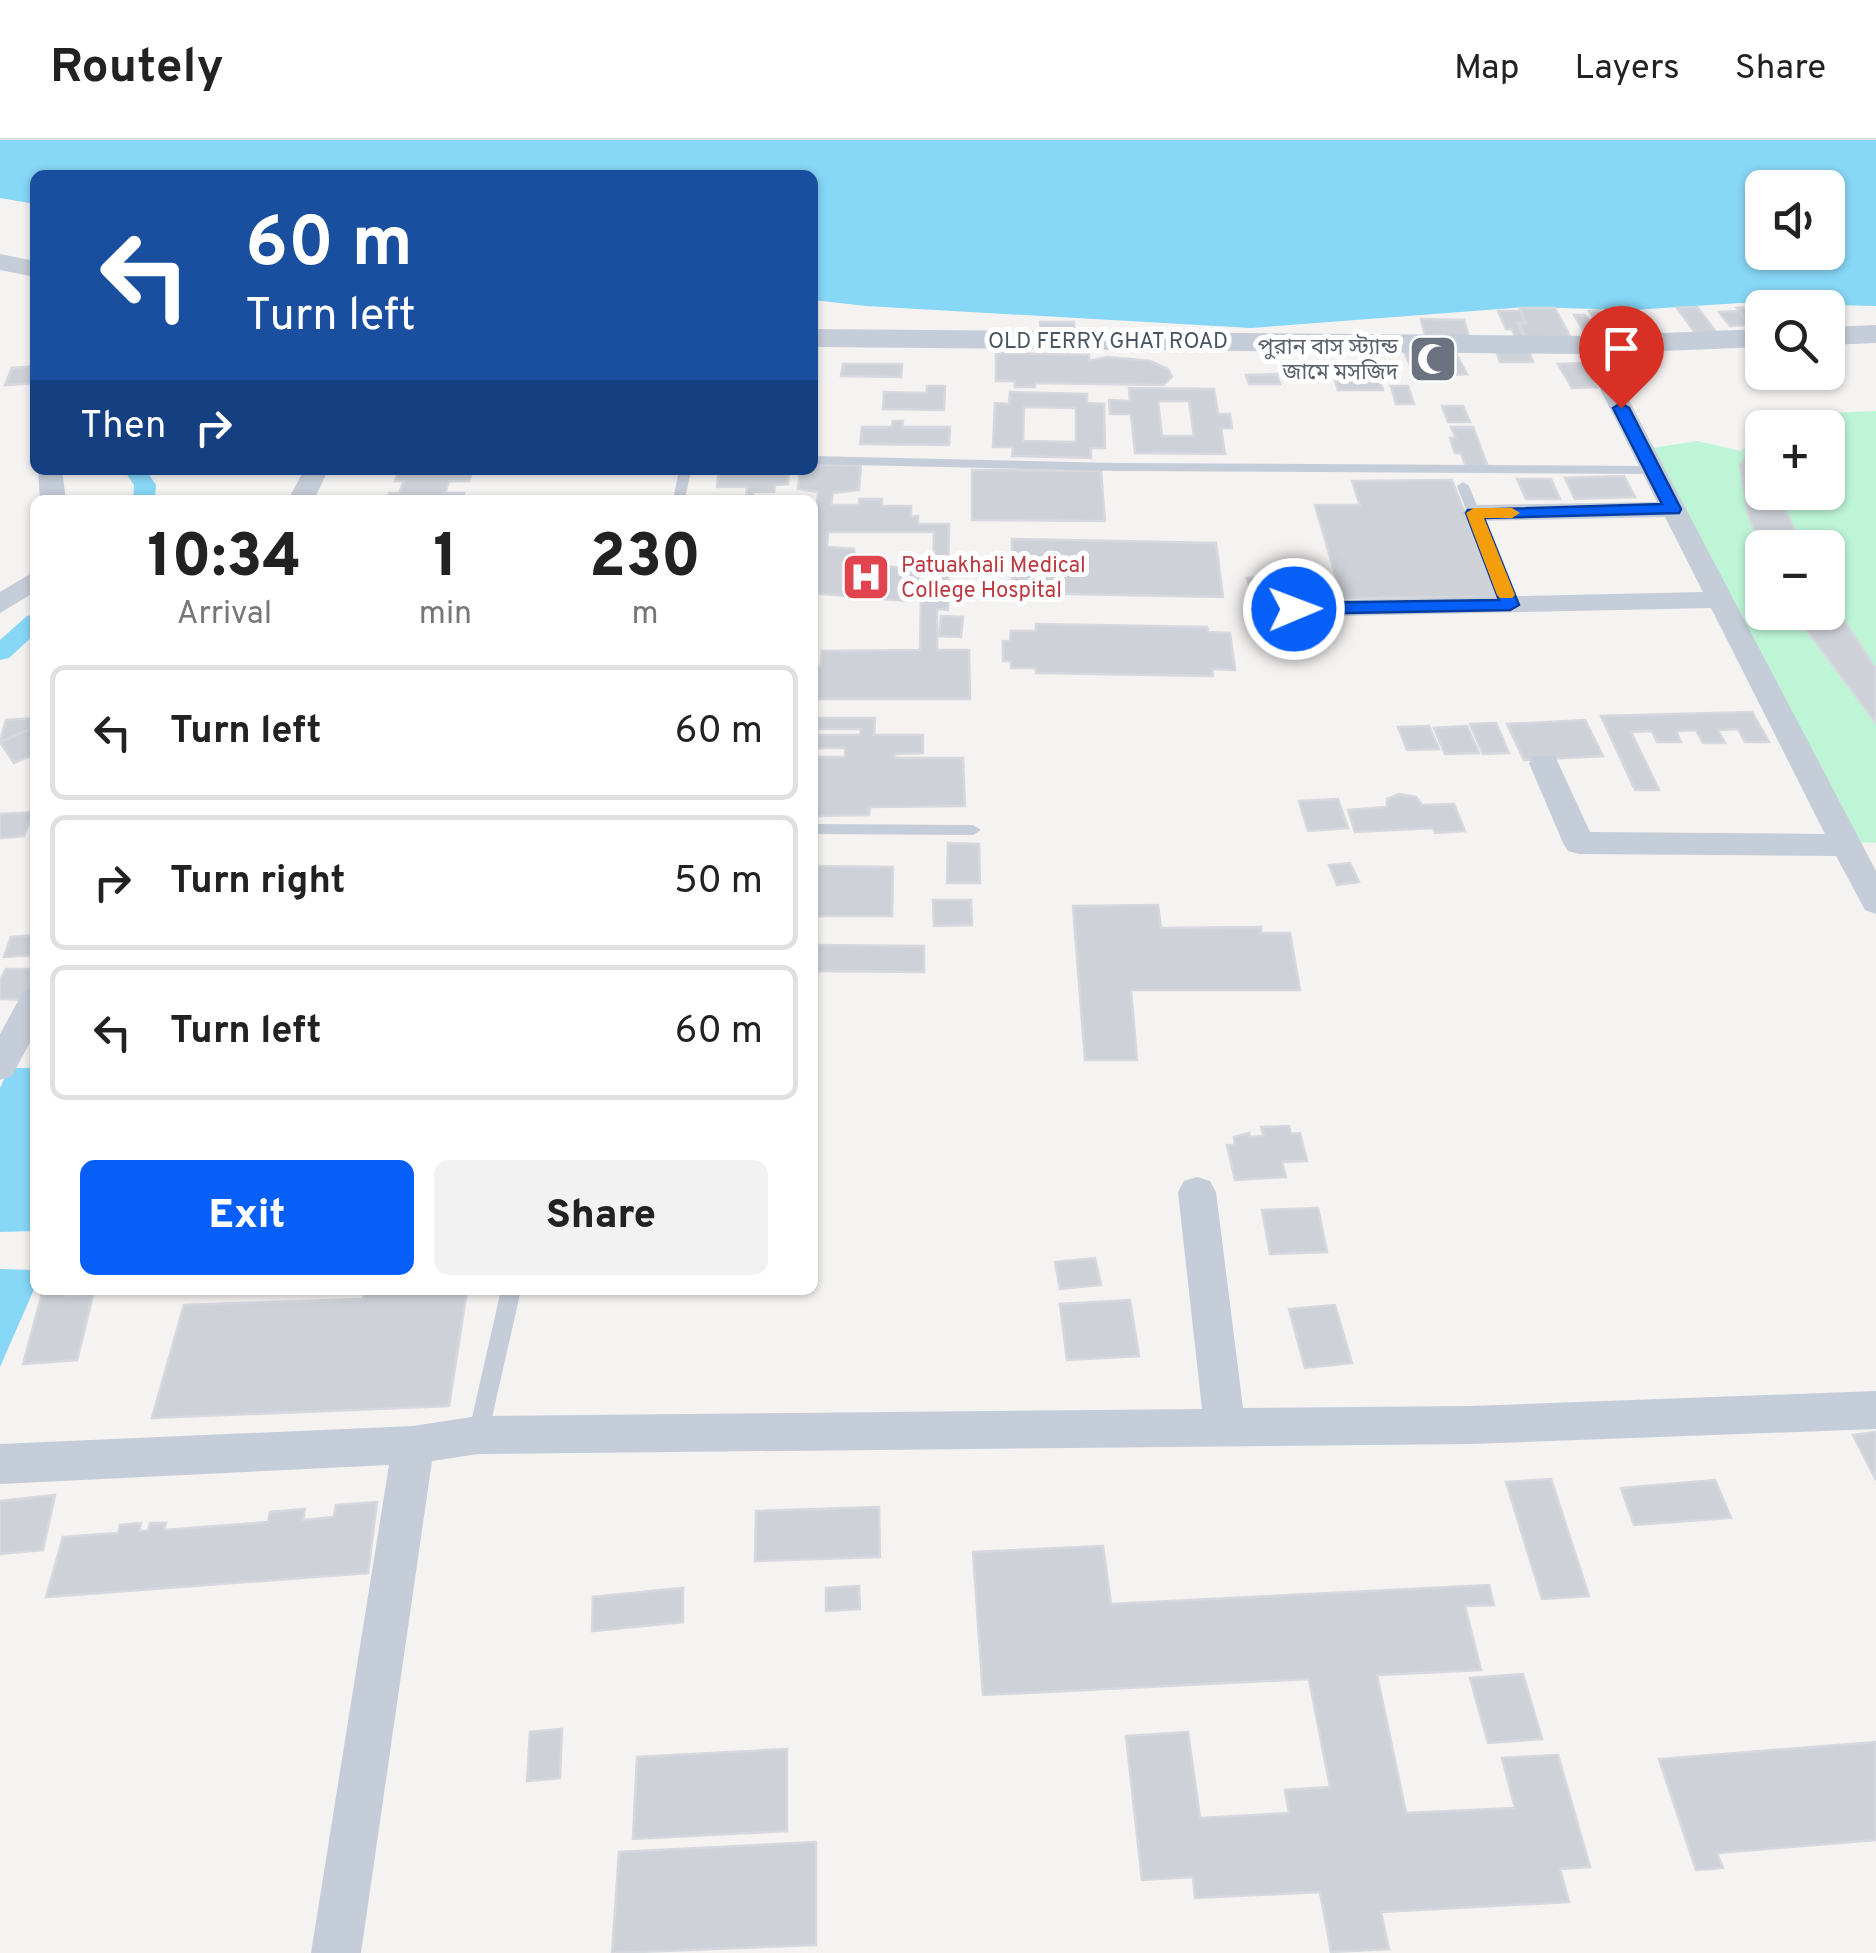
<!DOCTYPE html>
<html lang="en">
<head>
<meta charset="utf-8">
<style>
	body { margin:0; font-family:Overpass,"Noto Sans Bengali",sans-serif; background:#f2f2f2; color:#222; height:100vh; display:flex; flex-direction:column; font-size:38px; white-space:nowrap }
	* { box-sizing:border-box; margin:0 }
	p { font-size:32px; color:#767676 }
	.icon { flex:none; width:55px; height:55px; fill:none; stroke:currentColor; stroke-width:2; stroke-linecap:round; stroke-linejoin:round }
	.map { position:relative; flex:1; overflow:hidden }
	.side { position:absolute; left:30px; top:355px; width:788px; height:800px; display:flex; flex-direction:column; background:#fff; border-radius:15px; box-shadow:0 2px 8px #0004 }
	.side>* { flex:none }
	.guide { position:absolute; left:30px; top:30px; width:788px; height:305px; border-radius:15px; box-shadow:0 2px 8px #0004; background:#1a4fa0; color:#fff; overflow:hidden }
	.fabs { position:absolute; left:1745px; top:30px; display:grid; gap:20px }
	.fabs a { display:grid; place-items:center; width:100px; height:100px; border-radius:15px; background:#fff; box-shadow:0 2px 8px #0004; font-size:50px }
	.pin { position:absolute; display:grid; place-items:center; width:85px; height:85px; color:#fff; margin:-102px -42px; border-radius:50% 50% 50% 0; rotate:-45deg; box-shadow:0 0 10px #0007 }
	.pin .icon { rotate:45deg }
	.me { position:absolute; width:110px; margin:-55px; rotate:89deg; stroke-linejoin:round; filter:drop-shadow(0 0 8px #0008) }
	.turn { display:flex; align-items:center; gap:35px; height:210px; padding:0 50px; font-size:45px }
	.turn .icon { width:130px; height:130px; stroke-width:2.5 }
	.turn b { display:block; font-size:70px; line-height:85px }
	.then { display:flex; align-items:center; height:95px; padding:0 50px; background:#0003; gap:20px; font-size:38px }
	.eta { display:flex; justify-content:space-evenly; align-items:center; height:170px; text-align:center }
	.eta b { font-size:60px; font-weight:800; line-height:70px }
	.button { display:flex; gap:20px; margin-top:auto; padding:20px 50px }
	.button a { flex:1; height:115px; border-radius:15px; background:#075ffa; color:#fff; font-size:40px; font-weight:800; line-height:115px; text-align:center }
	.button a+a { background:#f2f2f2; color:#222 }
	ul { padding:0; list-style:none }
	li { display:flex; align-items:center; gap:30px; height:135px; margin:0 20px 15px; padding:0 30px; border:5px solid #e0e0e0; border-radius:15px }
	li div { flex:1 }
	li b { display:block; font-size:38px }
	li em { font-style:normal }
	header { display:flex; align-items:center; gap:60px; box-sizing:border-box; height:140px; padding:0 50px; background:#fff; border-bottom:2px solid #e0e0e0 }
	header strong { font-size:48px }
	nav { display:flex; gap:55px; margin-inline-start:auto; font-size:35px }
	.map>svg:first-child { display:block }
</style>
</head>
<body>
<header>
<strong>Routely</strong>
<nav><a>Map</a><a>Layers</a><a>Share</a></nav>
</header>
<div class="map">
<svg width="1876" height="1813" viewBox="0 0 1876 1813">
	<rect width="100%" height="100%" fill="#f5f2f2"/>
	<g fill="#bef5d7">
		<polygon points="1876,271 1876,529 1828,456 1828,408 1803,407 1786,371 1783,353 1828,352 1828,288 1775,288 1826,273"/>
		<polygon points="1762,293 1762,303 1753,308 1740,326 1748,374 1762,411 1762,472 1793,473 1876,583 1876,703 1860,702 1652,308 1697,301 1741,311"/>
	</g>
	<g fill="#87d7f6" fill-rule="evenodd">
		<path d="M0 0H1876V166L1740 163 1633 170 1527 167 1251 188 866 166 813 160 812 35H35V64L0 58ZM1762 48H1828V112H1762Z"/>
		<polygon points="9,928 35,928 35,1091 0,1092 0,948"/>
		<polygon points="0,1129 35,1130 35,1147 0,1227"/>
	</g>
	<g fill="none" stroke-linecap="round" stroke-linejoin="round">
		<g fill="#87d7f6" fill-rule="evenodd">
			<polygon points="124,330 146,330 156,345 155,360 133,360 134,345"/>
			<polygon points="35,474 35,494 9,518 0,520 0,500 27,476"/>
		</g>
	</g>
	<g fill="#ced1d8" stroke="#d6d8de" stroke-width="2.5" fill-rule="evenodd">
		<polygon points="1697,167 1717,193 1696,194 1677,168"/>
		<polygon points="1763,167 1762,186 1753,187 1737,168"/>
		<polygon points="1520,168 1555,168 1572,200 1526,199 1519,183 1526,183"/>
		<polygon points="1600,170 1617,196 1605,196 1589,171"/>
		<polygon points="1498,171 1520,171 1524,182 1517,182 1524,199 1516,199 1512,189 1506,189"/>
		<polygon points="1738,171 1749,185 1730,186 1719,172"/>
		<polygon points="1574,175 1585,175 1603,197 1587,197"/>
		<polygon points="1421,179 1464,180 1470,200 1426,199"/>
		<polygon points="1040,182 1074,182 1075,196 1041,196"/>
		<polygon points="1454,210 1467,234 1429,236 1425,227 1411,227 1404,212"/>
		<polygon points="1496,211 1529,212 1533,222 1500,222"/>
		<polygon points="996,213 1089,215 1089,221 1107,217 1150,221 1168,229 1172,237 1163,245 1035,243 1035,247 1015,247 1015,241 996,241"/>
		<polygon points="1583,223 1597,247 1572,248 1558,224"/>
		<polygon points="843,224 902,224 901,237 841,236"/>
		<polygon points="35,226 35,243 5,245 12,228"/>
		<polygon points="1333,233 1377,233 1383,250 1338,250"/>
		<polygon points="1277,234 1280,244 1249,244 1246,235"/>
		<polygon points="927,246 945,246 944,270 883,269 884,252 927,253"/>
		<polygon points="1391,246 1408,246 1414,264 1396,264"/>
		<path d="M1129 248 1214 249 1218 274H1230L1232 288H1221L1225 314 1135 313 1131 274H1110L1109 260 1130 261ZM1158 261H1189L1194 296H1162Z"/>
		<path d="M1010 252 1087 254V263L1104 264 1105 308H1091V318L1012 316 1013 307H993L995 263 1009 264ZM1024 267 1076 268V302L1023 301Z"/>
		<polygon points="1442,266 1463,266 1470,282 1448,282"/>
		<polygon points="893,281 903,281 902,287 950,287 949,305 860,304 862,287 892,287"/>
		<polygon points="1451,287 1473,287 1488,327 1466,327 1461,313 1455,313 1450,298 1456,298"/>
		<polygon points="1762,303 1762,352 1783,352 1786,371 1803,408 1762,408 1762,411 1748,374 1740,325 1753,308"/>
		<path d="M812 325H861L859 350 833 353 831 365H859V359H882V366H911V377L918 376V384H949L948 470 937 469V510H969L970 559H812V524L821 528 822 511 920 510 921 461H932L933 452H912L907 461 812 453V365H817L818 352 798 349 800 330H812ZM828 392H934L933 443 916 442 923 431 855 422 854 409 827 407Z"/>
		<polygon points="399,330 473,330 469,341 449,341 445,353 464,353 462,360 386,360 389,353 399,353 404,341 395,341"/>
		<polygon points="719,330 789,330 788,344 775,345 774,352 753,352 752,360 732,360 746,358 747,347 717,347"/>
		<polygon points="972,330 1101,331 1105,381 972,380"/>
		<polygon points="1624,336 1635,357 1575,359 1565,338"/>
		<polygon points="1517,339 1551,339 1560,359 1526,359"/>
		<polygon points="1452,340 1497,457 1342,458 1315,365 1360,365 1352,341"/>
		<polygon points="1012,399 1216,403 1223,457 1012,453"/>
		<polygon points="1267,437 1272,453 1252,454 1247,438"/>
		<polygon points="1312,443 1328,443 1335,461 1318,461"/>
		<polygon points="1828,456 1876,529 1876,583 1793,472 1828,472"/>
		<polygon points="1272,458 1279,480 1255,481 1249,459"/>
		<polygon points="941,476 963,477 961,497 939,496"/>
		<polygon points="1036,484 1207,487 1208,492 1230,493 1235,530 1212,529 1213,536 1036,533 1036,528 1011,528 1011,521 1003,521 1003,501 1010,501 1011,491 1036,491"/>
		<polygon points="1752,572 1769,602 1745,602 1738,589 1718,590 1725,603 1703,603 1696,590 1676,591 1681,602 1657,602 1652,591 1631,592 1659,650 1635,650 1601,576"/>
		<polygon points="35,578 35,600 0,602 6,580"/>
		<polygon points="812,578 875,578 874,595 923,595 923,613 895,614 895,618 963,618 965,666 870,667 869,675 812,676 812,617 845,617 845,608 812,608 812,595 860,595 861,589 812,589"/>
		<polygon points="1585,580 1603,616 1524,620 1507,584"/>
		<polygon points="1496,583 1509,613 1483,614 1470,584"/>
		<polygon points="1429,586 1439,609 1407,610 1398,587"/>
		<polygon points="1467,586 1479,613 1445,614 1434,588"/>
		<polygon points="35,587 35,614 14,623 0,602"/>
		<polygon points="1399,654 1416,657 1422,665 1454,664 1465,691 1435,693 1433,688 1355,692 1348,670 1387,667 1387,659"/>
		<polygon points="1338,659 1348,688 1308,691 1299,661"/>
		<polygon points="33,672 24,696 0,698 0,674"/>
		<polygon points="948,703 979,704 980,743 947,743"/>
		<polygon points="1350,723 1359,742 1337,745 1329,725"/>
		<polygon points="812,726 893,727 892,776 812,776"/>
		<polygon points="933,760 971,760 972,785 934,786"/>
		<polygon points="1158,765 1161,788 1261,787 1261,793 1290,793 1300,850 1131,850 1137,920 1085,920 1073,766"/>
		<polygon points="35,795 35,815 4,817 11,797"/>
		<polygon points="812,805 924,806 924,832 812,831"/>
		<polygon points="6,829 35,829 35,860 0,859 0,840"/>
		<polygon points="1289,986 1291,994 1300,993 1307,1021 1282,1022 1286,1037 1235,1040 1227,1005 1235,1005 1234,997 1249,993 1250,997 1264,996 1261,987"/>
		<polygon points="1318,1068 1327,1112 1270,1114 1262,1070"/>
		<polygon points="1095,1118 1101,1145 1060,1149 1055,1122"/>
		<polygon points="364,1150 467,1150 449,1266 152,1278 184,1165 363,1159"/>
		<polygon points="67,1151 65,1157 93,1155 77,1220 23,1224 42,1154"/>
		<polygon points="1130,1160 1139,1216 1067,1220 1060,1164"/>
		<polygon points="1335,1165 1352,1223 1305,1228 1289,1169"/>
		<polygon points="1876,1292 1876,1340 1853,1295"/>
		<polygon points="1551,1339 1589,1456 1542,1459 1506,1342"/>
		<polygon points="1715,1340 1731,1378 1634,1385 1621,1348"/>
		<polygon points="55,1355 43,1410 0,1414 0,1361"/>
		<polygon points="377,1362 368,1433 46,1457 63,1397 118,1393 120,1385 141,1383 139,1391 148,1391 150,1383 166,1383 164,1390 268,1382 270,1372 305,1369 303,1380 334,1377 336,1365"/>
		<polygon points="879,1367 880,1417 755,1421 756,1371"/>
		<polygon points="1103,1406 1111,1464 1489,1445 1494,1465 1465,1466 1481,1530 1377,1535 1406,1673 1515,1668 1502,1618 1558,1615 1590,1727 1560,1729 1569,1762 1381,1772 1389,1809 1331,1812 1320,1752 1195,1758 1193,1737 1142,1740 1126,1596 1188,1592 1200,1678 1289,1673 1285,1650 1330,1647 1309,1539 983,1555 973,1412"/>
		<polygon points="859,1446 860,1469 826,1471 826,1448"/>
		<polygon points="683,1448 683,1482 592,1491 593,1457"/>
		<polygon points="1523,1534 1542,1599 1488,1603 1470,1538"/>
		<polygon points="562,1589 560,1638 527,1641 530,1592"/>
		<polygon points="1876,1602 1876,1700 1717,1713 1723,1728 1696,1730 1659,1619"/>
		<polygon points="787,1609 787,1691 633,1699 637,1617"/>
		<polygon points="816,1702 816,1805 612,1813 619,1712"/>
	</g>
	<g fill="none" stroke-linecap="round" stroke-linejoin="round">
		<g fill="#c5cdd8" fill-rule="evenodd">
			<polygon points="812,316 1117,323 1653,326 1659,330 1653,334 1117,331 812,324"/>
			<polygon points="679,330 691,330 685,360 673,360"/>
			<polygon points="1463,342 1469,346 1517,465 1515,468 1505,468 1503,465 1457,346"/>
			<polygon points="812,684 973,685 981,690 973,695 812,694"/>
			<polygon points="501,1150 521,1150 488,1295 485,1302 478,1305 471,1302 468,1295"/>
		</g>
		<g fill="#c5cdd8" fill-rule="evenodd">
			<polygon points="1589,198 1600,205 1876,731 1876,774 1865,770 1836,716 1579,714 1568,711 1563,703 1529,623 1533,616 1555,616 1590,692 1825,694 1711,468 1294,477 1280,469 1294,461 1703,452 1665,377 1474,381 1461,373 1474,365 1657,362 1578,205"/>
			<polygon points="38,330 62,330 66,360 40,360"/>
			<polygon points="304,330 328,330 314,360 288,360"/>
			<polygon points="35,431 35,452 0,473 0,452"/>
			<polygon points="35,848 35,893 12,936 0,940 0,894 23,852"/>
			<polygon points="1197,1037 1210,1041 1216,1052 1243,1268 1471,1266 1876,1251 1876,1289 1471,1304 478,1314 432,1321 361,1813 311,1813 389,1325 0,1344 0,1304 413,1286 478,1276 1202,1269 1178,1052 1184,1041"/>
		</g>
		<g fill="#c5cdd8" fill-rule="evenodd">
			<polygon points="0,114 35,121 35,137 0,130"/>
			<polygon points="1876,185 1876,203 1828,205 1828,187"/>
			<polygon points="812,189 1589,196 1762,189 1762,207 1589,214 812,207"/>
		</g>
	</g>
	<polygon fill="#075ffa" stroke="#053ea2" stroke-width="2.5" points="1621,263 1629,268 1681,369 1679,373 1484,378 1519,465 1510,470 1294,474 1285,469 1294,463 1499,460 1466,373 1468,370 1662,364 1613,268"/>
	<polygon fill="#f59e0b" points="1474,368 1512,368 1520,373 1512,378 1484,378 1515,455 1512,458 1500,458 1497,455 1466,373"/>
	<defs>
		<g id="mosque-square" transform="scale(2.5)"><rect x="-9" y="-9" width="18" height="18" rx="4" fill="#6b7280" stroke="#fff"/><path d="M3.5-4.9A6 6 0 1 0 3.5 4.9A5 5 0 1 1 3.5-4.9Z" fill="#fff"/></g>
		<g id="hospital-square" transform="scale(2.5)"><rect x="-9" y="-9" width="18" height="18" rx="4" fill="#e0444e" stroke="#fff"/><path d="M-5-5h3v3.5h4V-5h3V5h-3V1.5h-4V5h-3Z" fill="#fff"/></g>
	</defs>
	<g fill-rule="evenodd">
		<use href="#mosque-square" x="1433" y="219"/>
		<use href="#hospital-square" x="866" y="437"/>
	</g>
	<g text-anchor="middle" stroke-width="10" stroke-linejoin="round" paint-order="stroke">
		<g font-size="22" fill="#485462" stroke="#fff">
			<text x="1108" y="208">OLD FERRY GHAT ROAD</text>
		</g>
		<g font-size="22" fill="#5b616d" stroke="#fff" text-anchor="end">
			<text x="1398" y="214">পুরান বাস স্ট্যান্ড<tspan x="1398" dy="25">জামে মসজিদ</tspan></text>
		</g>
		<g font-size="22" fill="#be3a42" stroke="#fff" text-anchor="start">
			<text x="901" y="432">Patuakhali Medical<tspan x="901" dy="25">College Hospital</tspan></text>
		</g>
	</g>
</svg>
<div class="fabs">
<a><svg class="icon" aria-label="sound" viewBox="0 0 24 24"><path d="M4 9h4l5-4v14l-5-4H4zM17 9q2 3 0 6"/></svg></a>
<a><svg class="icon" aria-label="search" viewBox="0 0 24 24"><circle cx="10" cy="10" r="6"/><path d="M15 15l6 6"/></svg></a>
<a>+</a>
<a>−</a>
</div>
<div class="pin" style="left:1621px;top:268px;background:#d93025"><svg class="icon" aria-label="arrive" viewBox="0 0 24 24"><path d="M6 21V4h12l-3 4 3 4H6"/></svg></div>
<svg class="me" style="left:1294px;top:469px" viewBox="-20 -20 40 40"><circle r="17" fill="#075ffa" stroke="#fff" stroke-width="3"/><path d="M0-11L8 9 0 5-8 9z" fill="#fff"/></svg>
<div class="guide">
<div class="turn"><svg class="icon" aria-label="left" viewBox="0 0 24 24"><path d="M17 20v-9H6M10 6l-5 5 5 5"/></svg><div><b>60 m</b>Turn left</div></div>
<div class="then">Then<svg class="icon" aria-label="right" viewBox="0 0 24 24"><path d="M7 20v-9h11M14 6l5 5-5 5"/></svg></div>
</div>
<section class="side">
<div class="eta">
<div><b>10:34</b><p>Arrival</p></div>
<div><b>1</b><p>min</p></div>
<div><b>230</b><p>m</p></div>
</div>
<ul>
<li><svg class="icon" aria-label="left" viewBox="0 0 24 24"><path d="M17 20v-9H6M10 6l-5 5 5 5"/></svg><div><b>Turn left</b></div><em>60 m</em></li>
<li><svg class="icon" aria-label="right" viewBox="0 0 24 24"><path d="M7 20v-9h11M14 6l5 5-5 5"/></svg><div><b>Turn right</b></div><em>50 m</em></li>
<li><svg class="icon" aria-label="left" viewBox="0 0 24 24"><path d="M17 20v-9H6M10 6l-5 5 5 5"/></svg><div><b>Turn left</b></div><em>60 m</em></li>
</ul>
<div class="button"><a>Exit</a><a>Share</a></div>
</section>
</div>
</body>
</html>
